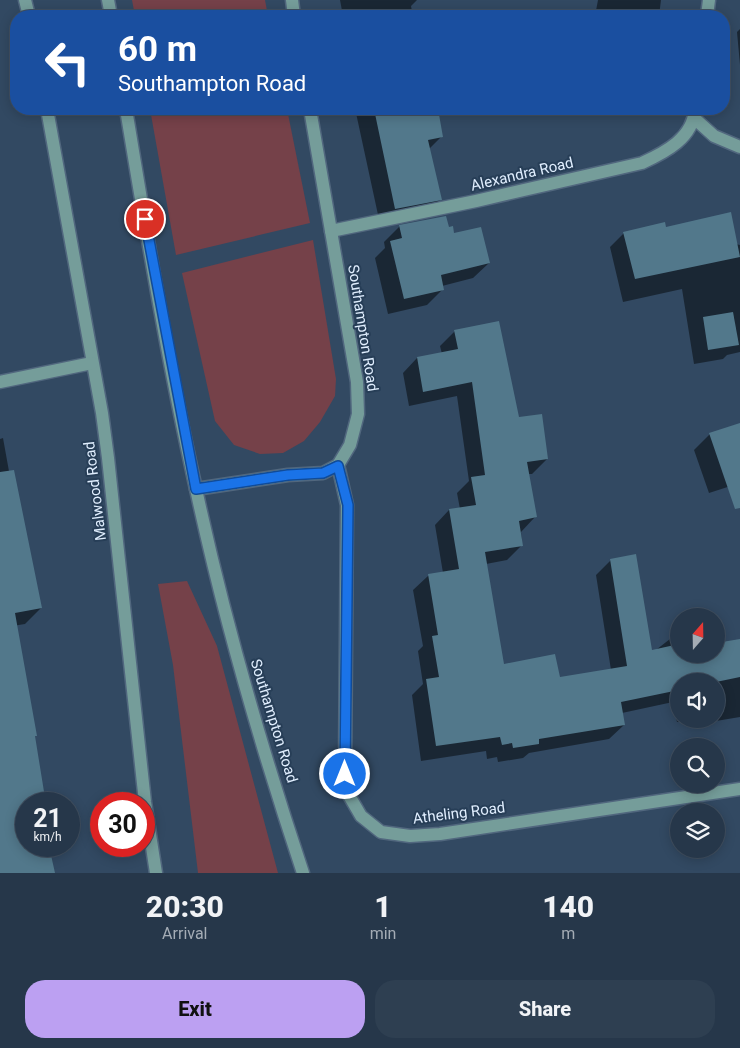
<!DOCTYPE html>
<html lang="en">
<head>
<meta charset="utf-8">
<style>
	body { margin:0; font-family:Roboto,sans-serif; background:#2e3f51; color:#f1f3f6; height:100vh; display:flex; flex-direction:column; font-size:19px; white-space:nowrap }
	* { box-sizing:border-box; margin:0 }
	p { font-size:16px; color:#a4acb5 }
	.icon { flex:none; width:28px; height:28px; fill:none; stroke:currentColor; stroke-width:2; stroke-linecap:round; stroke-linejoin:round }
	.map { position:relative; height:873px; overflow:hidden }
	.sheet { display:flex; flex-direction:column; background:#26374a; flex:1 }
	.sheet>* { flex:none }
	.top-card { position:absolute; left:10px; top:10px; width:720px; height:105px; border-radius:20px; box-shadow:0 2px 12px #0003,0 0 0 1px #425162; background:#1a4fa0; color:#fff; overflow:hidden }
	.needle { width:32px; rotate:20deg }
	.controls { position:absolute; left:670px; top:608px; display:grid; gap:10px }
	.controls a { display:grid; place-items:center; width:55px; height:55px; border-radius:50%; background:#26374a; box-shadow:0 2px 12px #0003,0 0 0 1px #425162; font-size:25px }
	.speed { position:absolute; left:15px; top:792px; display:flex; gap:10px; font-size:25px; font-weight:700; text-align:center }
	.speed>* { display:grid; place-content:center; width:65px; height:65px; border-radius:50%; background:#26374a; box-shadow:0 2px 12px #0003,0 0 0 1px #425162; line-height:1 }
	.speed small { font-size:12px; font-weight:400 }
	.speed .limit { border:8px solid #d22; background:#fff; color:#111 }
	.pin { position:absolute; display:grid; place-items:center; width:42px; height:42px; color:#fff; margin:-21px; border:2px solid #fff; border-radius:50%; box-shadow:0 1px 5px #0007 }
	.me { position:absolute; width:55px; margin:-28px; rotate:0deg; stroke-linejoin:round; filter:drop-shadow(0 0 4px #0008) }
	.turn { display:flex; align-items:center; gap:18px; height:105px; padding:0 25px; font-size:22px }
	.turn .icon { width:65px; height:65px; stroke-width:2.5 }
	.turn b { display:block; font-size:35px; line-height:42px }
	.eta { display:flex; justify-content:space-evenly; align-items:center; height:85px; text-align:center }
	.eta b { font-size:30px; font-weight:800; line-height:35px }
	.primary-button { display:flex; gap:10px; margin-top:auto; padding:10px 25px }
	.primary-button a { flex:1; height:58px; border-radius:20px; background:#bca0f2; color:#111; font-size:20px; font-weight:800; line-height:58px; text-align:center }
	.primary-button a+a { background:#2e3f51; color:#f1f3f6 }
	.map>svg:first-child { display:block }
</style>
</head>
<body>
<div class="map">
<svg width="740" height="873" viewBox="0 0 740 873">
	<rect width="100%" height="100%" fill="#324962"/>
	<g fill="#754149">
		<polygon points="132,0 265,0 268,16 135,16"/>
		<polygon points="150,109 287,109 310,223 176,255"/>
		<polygon points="313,240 336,379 335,396 320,422 304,441 283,453 260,454 234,445 215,421 182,273"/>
		<polygon points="187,581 217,646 278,873 198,873 173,665 158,584"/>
	</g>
	<g fill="#0007">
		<polygon points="340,0 417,0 411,6 413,16 343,16"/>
		<polygon points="598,0 661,0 659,16 595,16"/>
		<polygon points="740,29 740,65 737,32"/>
		<polygon points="351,109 436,109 442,136 429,149 441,199 425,215 380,224 356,113 352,114"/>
		<polygon points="400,226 448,229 489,263 473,278 442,286 443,289 427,305 388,314 375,258 385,248 384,242"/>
		<polygon points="666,228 740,245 740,352 727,355 723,359 694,364 682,289 623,302 610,247 624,233"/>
		<polygon points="455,331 547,459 532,474 528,474 535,517 521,532 522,545 507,560 486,564 503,665 559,678 611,670 596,575 611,560 652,653 679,632 679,654 716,654 740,640 740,717 716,721 716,681 679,681 679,719 696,719 677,722 673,702 622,713 624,725 609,739 529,753 523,758 498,762 497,757 487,759 486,751 421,761 412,695 423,684 418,651 423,646 413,590 428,576 443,573 435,525 449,510 460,509 457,493 469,481 457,396 409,406 403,373 417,358 442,354 440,346"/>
		<polygon points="740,424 740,483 709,493 694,450 710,434"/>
		<polygon points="3,438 14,499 41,608 25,624 0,628 0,439"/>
	</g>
	<g fill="#52788b">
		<polygon points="374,109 438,109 443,137 428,140 442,200 395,209"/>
		<polygon points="731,212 740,257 635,279 623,232 665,222 666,227"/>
		<polygon points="446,216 449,227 453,226 454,233 481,227 490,263 441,275 444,290 404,299 390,241 402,238 399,225"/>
		<polygon points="733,312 739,345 708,350 703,317"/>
		<polygon points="499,321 519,417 542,414 548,459 527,462 537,517 519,521 523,546 485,552 504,664 555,654 560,677 627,666 610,559 636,554 652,650 679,644 679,654 716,654 716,643 740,639 740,677 716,682 679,681 679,690 621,702 625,725 539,739 539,744 513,748 512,743 502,745 500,737 436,746 426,679 439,677 432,636 438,635 428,574 459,569 449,509 476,505 471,477 485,475 472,382 423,392 417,357 458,349 454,330"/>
		<polygon points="740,423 740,508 735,509 709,433"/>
		<polygon points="14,470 42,608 15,613 37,736 35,736 46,804 26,804 26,846 49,846 55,873 0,873 0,472"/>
	</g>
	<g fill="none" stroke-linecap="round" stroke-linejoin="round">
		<g stroke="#51677e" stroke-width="15">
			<g id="minor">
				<polyline points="25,0 29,16"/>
				<polyline points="108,0 111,16"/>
				<polyline points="292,0 294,16"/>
				<polyline points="707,16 709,0"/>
				<polyline points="47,109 102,413 108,458 145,802 156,873"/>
				<path d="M126 109C147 236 168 364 196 489 224 619 261 747 303 873"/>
				<polyline points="694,118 714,136 740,147"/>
				<path d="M331 231 476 201 642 163C666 152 693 138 695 109"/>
				<polyline points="0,382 92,363"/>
				<polyline points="338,465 347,505 345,774 347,792 361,816 381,832 410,836 440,834 740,789"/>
				<polyline points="196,489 288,475 323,473 338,465 350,445 358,414 357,382 310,109"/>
			</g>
		</g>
		<use href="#minor" stroke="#759d9a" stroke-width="12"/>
	</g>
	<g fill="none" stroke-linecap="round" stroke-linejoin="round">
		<g stroke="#114b97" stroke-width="12">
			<polyline id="route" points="145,219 196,489 288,475 323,473 338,466 348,505 345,774"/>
		</g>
		<use href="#route" stroke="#1a73e8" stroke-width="9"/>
	</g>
	<g text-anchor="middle" stroke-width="4" stroke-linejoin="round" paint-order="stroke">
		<g font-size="15" fill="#e0eefe" stroke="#273e57">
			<text transform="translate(522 174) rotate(-13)" y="5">Alexandra Road</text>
			<text transform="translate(363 328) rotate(81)" y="5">Southampton Road</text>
			<text transform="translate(95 491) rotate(-97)" y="5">Malwood Road</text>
			<text transform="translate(274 721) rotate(73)" y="5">Southampton Road</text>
			<text transform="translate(459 813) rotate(-7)" y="5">Atheling Road</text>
		</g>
	</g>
</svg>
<div class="controls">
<a><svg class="needle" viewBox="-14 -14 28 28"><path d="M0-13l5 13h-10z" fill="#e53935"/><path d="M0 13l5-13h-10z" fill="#a4acb5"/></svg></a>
<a><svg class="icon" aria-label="sound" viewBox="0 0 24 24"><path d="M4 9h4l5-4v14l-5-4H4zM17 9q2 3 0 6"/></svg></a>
<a><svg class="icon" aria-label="search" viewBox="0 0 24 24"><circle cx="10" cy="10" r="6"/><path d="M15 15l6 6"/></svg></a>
<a><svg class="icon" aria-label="layers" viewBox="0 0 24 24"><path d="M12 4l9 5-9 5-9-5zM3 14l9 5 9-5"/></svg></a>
</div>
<div class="speed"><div>21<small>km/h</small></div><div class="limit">30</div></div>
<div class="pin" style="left:145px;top:219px;background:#d93025"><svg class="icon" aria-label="arrive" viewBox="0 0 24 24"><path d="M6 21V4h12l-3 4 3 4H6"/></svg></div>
<svg class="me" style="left:345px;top:774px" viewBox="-20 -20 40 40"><circle r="17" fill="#1a73e8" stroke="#fff" stroke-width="3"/><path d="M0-11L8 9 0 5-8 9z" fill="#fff"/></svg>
<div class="top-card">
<div class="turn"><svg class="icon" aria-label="left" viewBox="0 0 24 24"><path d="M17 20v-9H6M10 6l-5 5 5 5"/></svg><div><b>60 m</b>Southampton Road</div></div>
</div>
</div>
<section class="sheet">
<div class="eta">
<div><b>20:30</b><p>Arrival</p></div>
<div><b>1</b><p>min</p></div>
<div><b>140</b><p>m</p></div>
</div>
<div class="primary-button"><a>Exit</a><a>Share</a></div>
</section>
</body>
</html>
